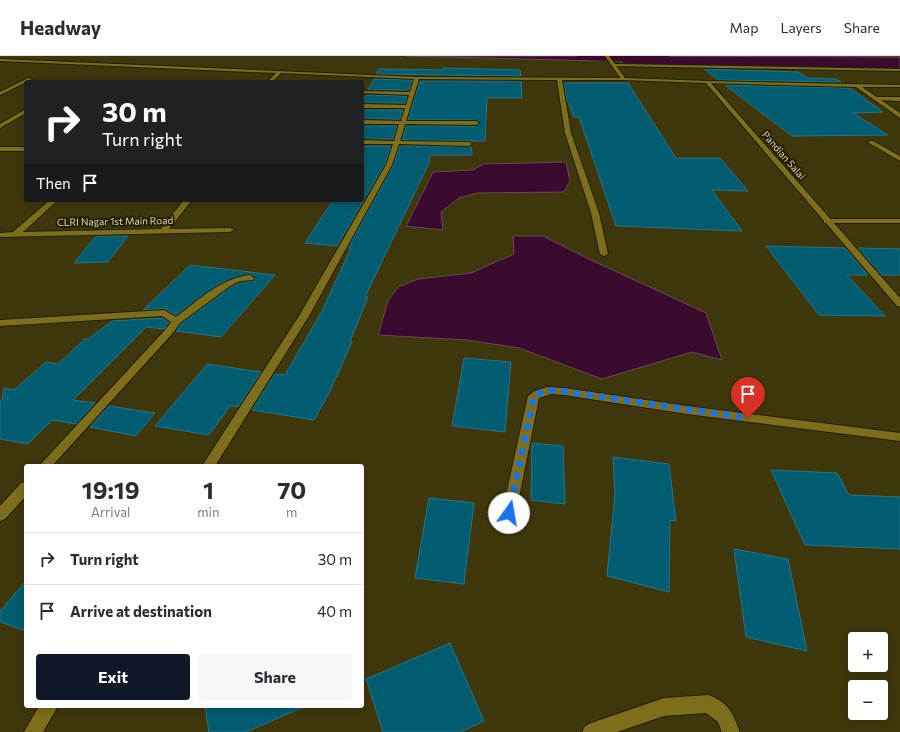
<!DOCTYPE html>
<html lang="en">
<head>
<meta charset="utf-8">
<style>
	body { margin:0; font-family:Commissioner,sans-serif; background:#f7f7f7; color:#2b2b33; height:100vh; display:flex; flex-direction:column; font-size:15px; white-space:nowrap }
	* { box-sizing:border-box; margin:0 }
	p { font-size:13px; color:#7c7c81 }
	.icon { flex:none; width:22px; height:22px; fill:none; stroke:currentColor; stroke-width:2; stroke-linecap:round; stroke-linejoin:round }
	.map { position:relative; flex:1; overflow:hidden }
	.side { position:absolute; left:24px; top:408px; width:340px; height:244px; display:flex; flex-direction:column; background:#fff; border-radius:4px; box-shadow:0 2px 10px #0003 }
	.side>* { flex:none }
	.guide { position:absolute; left:24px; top:24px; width:340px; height:122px; border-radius:4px; box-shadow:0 2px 10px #0003; background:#202124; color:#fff; overflow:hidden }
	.tools { position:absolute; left:848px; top:576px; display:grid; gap:8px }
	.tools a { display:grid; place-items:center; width:40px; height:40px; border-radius:4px; background:#fff; box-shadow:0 2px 10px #0003; font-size:20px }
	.pin { position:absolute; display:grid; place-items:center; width:34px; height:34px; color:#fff; margin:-41px -17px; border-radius:50% 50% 50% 0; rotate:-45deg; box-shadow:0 0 4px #0007 }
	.pin .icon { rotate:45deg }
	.me { position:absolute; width:44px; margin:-22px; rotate:13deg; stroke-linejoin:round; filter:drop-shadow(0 0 3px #0008) }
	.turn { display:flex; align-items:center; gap:14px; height:84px; padding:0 12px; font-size:18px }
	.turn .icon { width:52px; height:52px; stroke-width:2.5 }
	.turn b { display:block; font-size:28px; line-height:34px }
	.then { display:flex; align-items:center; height:38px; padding:0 12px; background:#0003; gap:8px; font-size:15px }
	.eta { display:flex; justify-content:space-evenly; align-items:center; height:68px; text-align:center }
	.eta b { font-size:24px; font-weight:700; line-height:28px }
	.cta { display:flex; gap:8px; margin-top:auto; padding:8px 12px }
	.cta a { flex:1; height:46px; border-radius:4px; background:#111827; color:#fff; font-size:16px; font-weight:700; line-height:46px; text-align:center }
	.cta a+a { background:#f7f7f7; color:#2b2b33 }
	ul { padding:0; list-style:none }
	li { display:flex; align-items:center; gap:12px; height:52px; padding:0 12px; border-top:1px solid #e1e1e2 }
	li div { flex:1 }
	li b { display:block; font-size:15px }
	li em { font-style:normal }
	header { display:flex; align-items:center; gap:24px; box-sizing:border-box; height:56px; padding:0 20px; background:#fff; border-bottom:1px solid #e1e1e2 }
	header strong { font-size:19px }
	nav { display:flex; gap:22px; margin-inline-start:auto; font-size:14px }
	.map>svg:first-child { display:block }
</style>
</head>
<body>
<header>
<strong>Headway</strong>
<nav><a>Map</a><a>Layers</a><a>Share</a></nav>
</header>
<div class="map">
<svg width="900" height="676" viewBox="0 0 900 676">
	<rect width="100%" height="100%" fill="#3f370c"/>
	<g fill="#3a0a2f" stroke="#6b4856">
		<polygon points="406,0 598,0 601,5"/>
		<polygon points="618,0 900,1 900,14 623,8"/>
		<polygon points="566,106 570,125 564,136 477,137 459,142 441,156 443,174 406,170 433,116 473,114 484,108"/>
		<polygon points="513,180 543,180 591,204 706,257 722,304 692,296 602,323 519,292 467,284 378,279 388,245 398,231 418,223 471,217 514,198"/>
	</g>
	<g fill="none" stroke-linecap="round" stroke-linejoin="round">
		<polygon fill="#3a0a2f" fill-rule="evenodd" points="577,0 669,0 670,2 668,5 664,6 583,4 579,3"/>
	</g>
	<g fill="#005d71" stroke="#277589">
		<polygon points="443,12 520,14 521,20 376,18 379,13 443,14"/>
		<polygon points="704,13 798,16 808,22 836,23 841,26 718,24"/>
		<polygon points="374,23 412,24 409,34 368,34"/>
		<polygon points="420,25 521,25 522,42 487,42 485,85 402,84 406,70 476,70 480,67 476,64 408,64"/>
		<polygon points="564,27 628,27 676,102 720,102 748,135 712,134 742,175 616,170 579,61 574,61 567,44"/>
		<polygon points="725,29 850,32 883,56 853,57 888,79 792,80"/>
		<polygon points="366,39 407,40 405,47 362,47"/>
		<polygon points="362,54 403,54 400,63 362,63"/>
		<polygon points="362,70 397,70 393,83 362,83"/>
		<polygon points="362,90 391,90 385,108 337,190 305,187 333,144 362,144"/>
		<polygon points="400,90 471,90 472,99 429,99 430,105 365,241 368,241 350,286 352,286 330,335 314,364 252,354 275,318 285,319 322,255 351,192 348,192 393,110"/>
		<polygon points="96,180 128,180 108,206 74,207"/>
		<polygon points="766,190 845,192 868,219 847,219 885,260 819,259"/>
		<polygon points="858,192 900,193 900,219 882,219"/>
		<polygon points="190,209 275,219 221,281 176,275 181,268 231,231 240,226 254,225 255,222 251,218 239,220 219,228 176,259 164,252 143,254"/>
		<polygon points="162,262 169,266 164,273 146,271 73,344 95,347 76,368 52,364 28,388 0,383 0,346 2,344 4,332 14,334 46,306 58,308 85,283 88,283 112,265"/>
		<polygon points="464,302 511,306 505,376 452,370"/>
		<polygon points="207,308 261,316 238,351 230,350 209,379 155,370"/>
		<polygon points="109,350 155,357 136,380 90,371"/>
		<polygon points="532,387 563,390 565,448 531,444"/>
		<polygon points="613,401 669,408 676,465 670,464 669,536 607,520 615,438"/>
		<polygon points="771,414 837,417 849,439 900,441 900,493 805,489"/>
		<polygon points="429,442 474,447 464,528 415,522"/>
		<polygon points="734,493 788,503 807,595 746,581"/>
		<polygon points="26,525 26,575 0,566 0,555"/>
		<polygon points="450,587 484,665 460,676 383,676 366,623"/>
		<polygon points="205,650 306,650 246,676 209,676"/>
	</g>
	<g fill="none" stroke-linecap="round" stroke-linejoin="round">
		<g stroke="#231e06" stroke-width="2">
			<polygon id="service" points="873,41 900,41 900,45 875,44 872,42"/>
		</g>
		<g stroke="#231e06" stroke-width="2">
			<g id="minor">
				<polygon points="0,3 417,21 626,22 624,24 562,24 571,77 599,157 608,198 604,200 600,198 591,157 565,77 557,24 419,23 406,65 476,65 479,67 476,69 405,68 400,85 469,86 472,88 469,90 399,88 392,109 309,260 215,410 202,410 299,260 386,109 393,88 362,88 362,84 394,85 399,68 362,68 362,64 401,65 405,52 362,52 362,48 406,49 409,39 362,37 362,35 410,36 414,23 281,17 272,26 267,26 276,17 0,5"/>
				<polygon points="614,8 900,13 900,15 612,10"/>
				<polygon points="28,22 32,23 0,39 0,36"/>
				<polygon points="707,25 900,29 900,31 862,31 900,57 900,62 856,31 705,27"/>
				<polygon points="26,53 26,57 0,72 0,68"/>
				<polygon points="869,85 873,85 900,100 900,105 869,87"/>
				<rect x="0" y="91" width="26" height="4"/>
				<polygon points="50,144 58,144 23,176 161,173 184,144 192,144 169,173 230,172 234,174 230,176 0,181 0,177 13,176"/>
				<rect x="824" y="163" width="76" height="4"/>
				<path d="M250 219 254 222 253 224 240 225 230 230 180 267 172 278 52 410H39L165 274 171 266 162 260 0 270V264L164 254 176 261C199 244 221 222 250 219Z"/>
				<polygon points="547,331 564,332 687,350 900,377 900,385 687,358 564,339 551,338 539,342 516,457 514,461 509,463 504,461 502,457 528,340 535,335"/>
				<polygon points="26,426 26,440 5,463 0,465 0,450 21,427"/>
				<path d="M709 639C730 648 732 656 740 676H722L718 666 706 657 664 660 617 676H582L585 670 591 667 664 642Z"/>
				<polygon points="39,650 58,650 43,676 24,676"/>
			</g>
		</g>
		<g stroke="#231e06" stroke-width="2">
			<polygon id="tertiary" points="605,0 609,0 625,22 709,25 900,242 900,251 897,250 706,27 622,24"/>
		</g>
		<use href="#service" fill="#7d6e1c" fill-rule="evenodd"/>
		<use href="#minor" fill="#7d6e1c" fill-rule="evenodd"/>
		<use href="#tertiary" fill="#7d6e1c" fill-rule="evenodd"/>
	</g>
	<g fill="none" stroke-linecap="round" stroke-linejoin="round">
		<path stroke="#1a73e8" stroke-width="7" stroke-dasharray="0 12.6" d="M509 457 534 340C546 333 556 334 569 336L748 362"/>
	</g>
	<g text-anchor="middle" stroke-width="4" stroke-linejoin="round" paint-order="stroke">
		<g font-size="10" fill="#ded7b2" stroke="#241e00">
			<text transform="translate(784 99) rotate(49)" y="4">Pandian Salai</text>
			<text transform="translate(115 165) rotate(-1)" y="4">CLRI Nagar 1st Main Road</text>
		</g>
	</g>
</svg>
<div class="tools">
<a>+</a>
<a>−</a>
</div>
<div class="pin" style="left:748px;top:362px;background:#d93025"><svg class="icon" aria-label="arrive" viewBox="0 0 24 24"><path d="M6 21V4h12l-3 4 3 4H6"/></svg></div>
<svg class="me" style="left:509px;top:457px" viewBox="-20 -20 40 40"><circle r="19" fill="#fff"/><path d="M0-13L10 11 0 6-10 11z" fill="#1a73e8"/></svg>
<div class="guide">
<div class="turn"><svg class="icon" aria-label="right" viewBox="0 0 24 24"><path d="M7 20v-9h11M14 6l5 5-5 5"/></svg><div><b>30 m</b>Turn right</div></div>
<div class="then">Then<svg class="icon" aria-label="arrive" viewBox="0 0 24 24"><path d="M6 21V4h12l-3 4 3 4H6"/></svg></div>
</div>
<section class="side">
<div class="eta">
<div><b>19:19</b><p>Arrival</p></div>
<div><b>1</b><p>min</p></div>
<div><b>70</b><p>m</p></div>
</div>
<ul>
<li><svg class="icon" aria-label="right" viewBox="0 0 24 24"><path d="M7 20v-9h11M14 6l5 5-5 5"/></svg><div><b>Turn right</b></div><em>30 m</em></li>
<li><svg class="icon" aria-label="arrive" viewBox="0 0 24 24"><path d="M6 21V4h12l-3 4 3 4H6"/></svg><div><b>Arrive at destination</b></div><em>40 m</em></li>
</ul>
<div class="cta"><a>Exit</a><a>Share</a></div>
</section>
</div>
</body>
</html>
